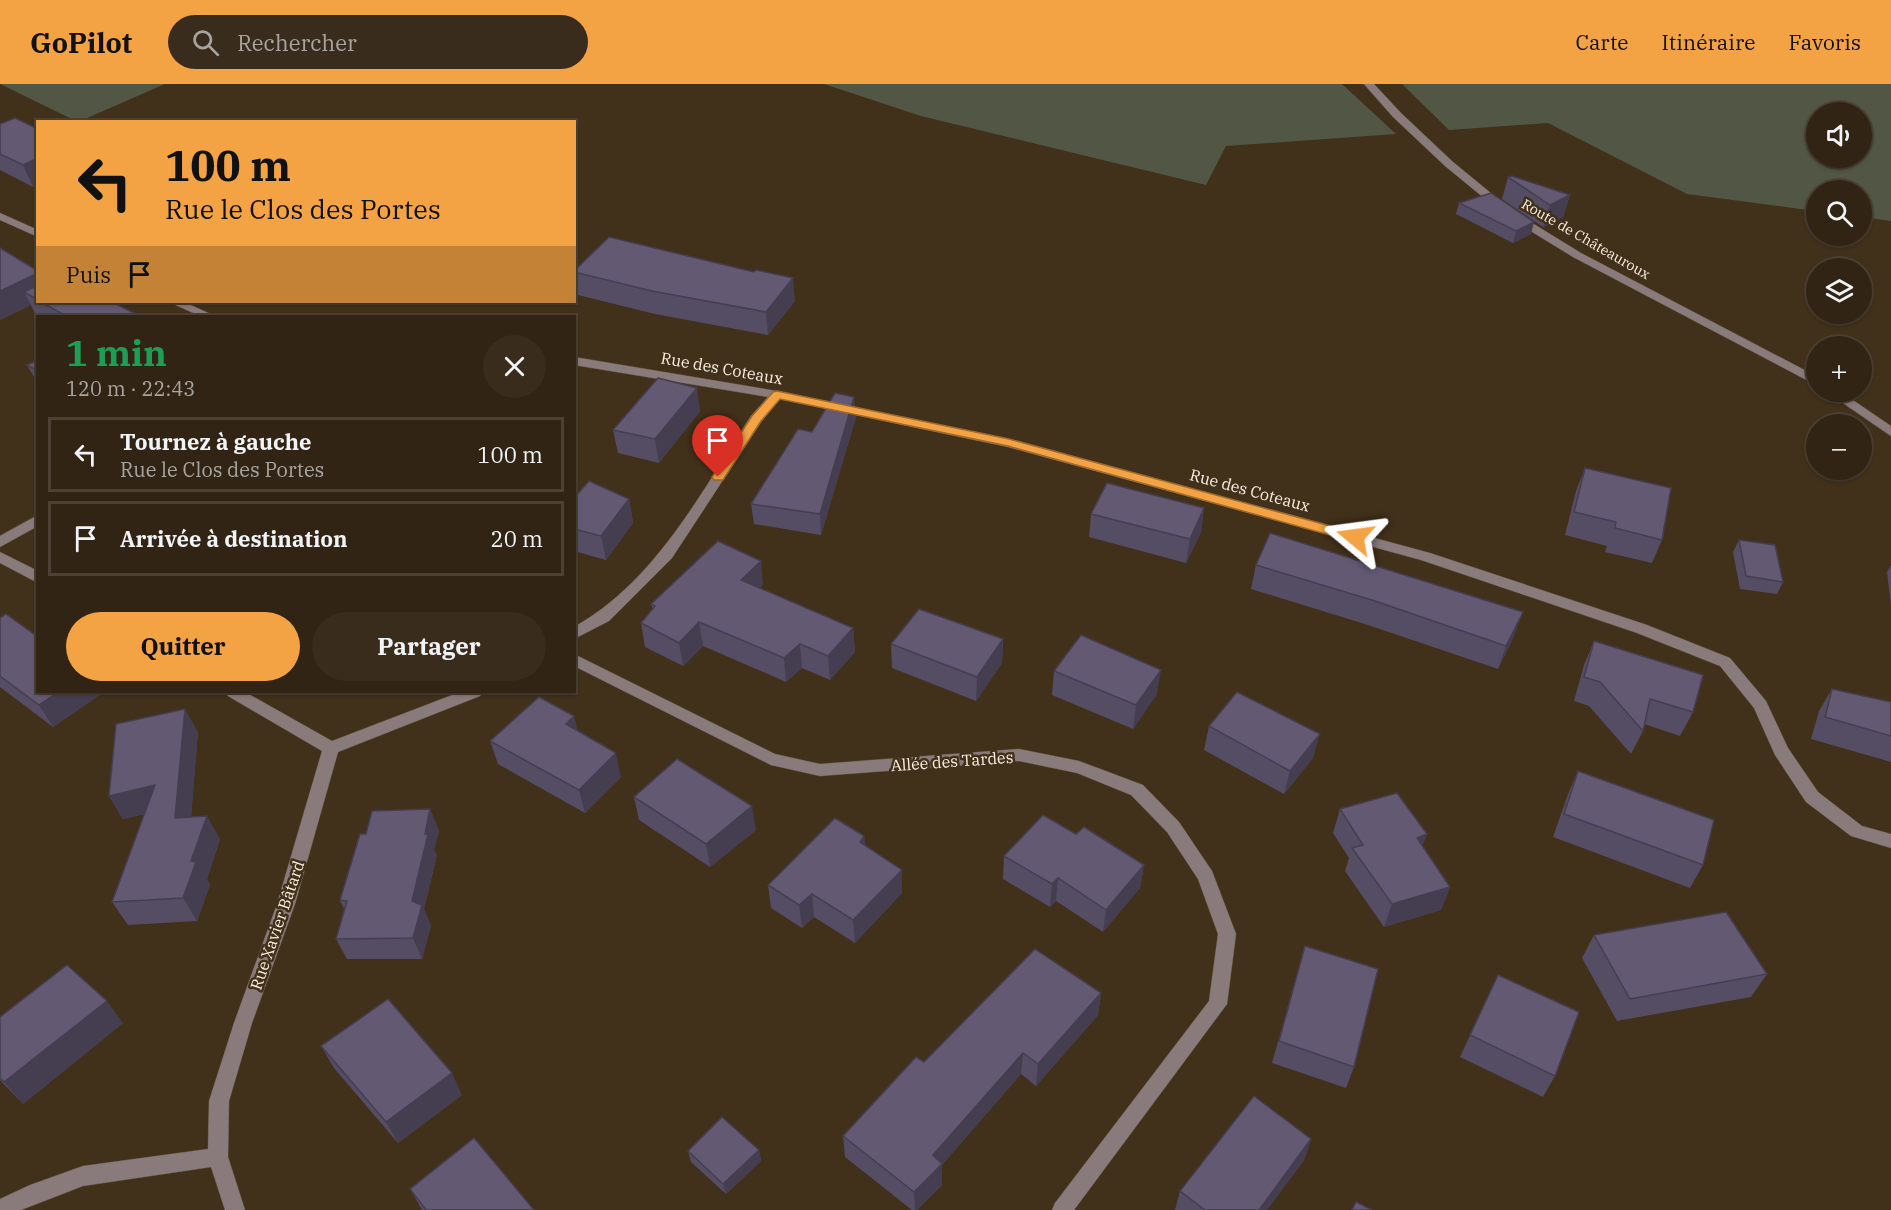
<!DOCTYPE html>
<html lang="fr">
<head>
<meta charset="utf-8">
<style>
	body { margin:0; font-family:"IBM Plex Serif",serif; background:#392c1d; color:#f1f3f6; height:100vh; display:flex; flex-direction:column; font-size:22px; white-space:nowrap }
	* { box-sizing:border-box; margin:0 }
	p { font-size:20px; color:#a8a4a0 }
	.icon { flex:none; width:33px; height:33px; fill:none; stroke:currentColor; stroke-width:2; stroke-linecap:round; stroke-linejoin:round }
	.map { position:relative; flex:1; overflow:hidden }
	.drawer { position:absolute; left:36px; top:231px; width:540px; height:378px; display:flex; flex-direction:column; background:#312414; border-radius:0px; box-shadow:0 2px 4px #0004,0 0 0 2px #4c4134 }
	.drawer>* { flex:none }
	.top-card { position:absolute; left:36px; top:36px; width:540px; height:183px; border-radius:0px; box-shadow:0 2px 4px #0004,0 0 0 2px #4c4134; background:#f4a344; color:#111; overflow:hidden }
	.controls { position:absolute; left:1806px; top:18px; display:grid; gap:12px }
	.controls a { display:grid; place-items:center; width:66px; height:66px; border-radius:50%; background:#312414; box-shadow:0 2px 4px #0004,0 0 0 2px #4c4134; font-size:30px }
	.pin { position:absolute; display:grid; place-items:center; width:51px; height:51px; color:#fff; margin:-62px -26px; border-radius:50% 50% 50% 0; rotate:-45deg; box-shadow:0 0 6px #0007 }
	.pin .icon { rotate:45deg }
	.me { position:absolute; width:66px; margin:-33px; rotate:286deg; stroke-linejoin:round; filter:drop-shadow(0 0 4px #0008) }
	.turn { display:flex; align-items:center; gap:21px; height:126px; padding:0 30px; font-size:27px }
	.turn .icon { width:78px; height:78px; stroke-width:2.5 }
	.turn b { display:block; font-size:42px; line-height:51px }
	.then { display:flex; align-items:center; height:57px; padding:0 30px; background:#0003; gap:12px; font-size:22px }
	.round { display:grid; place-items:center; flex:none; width:63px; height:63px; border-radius:32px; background:#392c1d }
	.overview { display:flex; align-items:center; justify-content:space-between; height:102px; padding:0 30px }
	h1 { font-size:36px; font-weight:800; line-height:45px; color:#1e9e55 }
	.cta { display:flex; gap:12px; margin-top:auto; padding:12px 30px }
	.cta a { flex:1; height:69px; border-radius:36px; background:#f4a344; color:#111; font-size:24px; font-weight:800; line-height:69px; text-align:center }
	.cta a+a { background:#392c1d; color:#f1f3f6 }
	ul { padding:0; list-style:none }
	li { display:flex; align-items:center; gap:18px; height:75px; margin:0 12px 9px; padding:0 18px; border:3px solid #4c4134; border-radius:0px }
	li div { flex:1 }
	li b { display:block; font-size:22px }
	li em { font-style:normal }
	header { display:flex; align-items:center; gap:36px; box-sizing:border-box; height:84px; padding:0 30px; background:#f4a344; color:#111 }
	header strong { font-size:28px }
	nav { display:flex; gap:33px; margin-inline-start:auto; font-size:21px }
	.search { width:420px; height:54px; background:#392c1d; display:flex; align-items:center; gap:15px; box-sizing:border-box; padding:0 21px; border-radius:33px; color:#a8a4a0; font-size:22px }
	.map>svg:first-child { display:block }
</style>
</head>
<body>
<header>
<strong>GoPilot</strong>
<div class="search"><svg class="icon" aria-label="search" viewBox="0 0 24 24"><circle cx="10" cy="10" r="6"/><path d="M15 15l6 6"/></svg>Rechercher</div>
<nav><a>Carte</a><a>Itinéraire</a><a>Favoris</a></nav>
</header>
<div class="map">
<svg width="1891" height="1126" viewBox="0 0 1891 1126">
	<rect width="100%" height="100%" fill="#41301a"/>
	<g fill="#515744" fill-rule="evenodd">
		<polygon points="0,0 165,0 78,38"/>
		<polygon points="824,0 1342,0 1396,50 1226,62 1206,101 921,32"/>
		<path d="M1402 0H1891V137L1862 133V106H1816V127L1687 110 1548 39 1449 46ZM1816 28H1862V74H1816Z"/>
	</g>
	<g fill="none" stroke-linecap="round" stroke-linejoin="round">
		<g stroke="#5f4f3a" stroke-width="1">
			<g id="minor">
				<polygon points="1364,0 1374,0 1401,29 1453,78 1514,128 1581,169 1816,292 1816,301 1573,173 1506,132 1445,82 1393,33"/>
				<polygon points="0,129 38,146 38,153 0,136"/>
				<polygon points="169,218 184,218 215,232 200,232"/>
				<path d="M574 273 777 307 1009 355 1430 469 1647 541 1730 574 1766 617 1788 664 1818 708 1862 742 1891 750V764L1851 752 1806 718 1775 671 1754 624 1720 582 1637 549 1421 476 1008 363 780 315 761 338 672 474 609 537 574 555V543C656 497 701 408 751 332L768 313 574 281Z"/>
				<polygon points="1827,308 1841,308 1891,342 1891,352"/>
				<polygon points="38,431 38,442 0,463 0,452"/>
				<polygon points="0,468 38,487 38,499 0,479"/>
				<polygon points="574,570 775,670 820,680 1019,665 1079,677 1143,701 1179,738 1212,787 1236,850 1227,920 1074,1126 1052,1126 1055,1119 1209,917 1218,850 1198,795 1167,748 1131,711 1077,689 1019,677 820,692 771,681 574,582"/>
				<polygon points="226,608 245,608 332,657 460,608 483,608 480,612 338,668 295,820 252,939 229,1017 228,1073 245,1126 225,1126 211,1083 83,1102 21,1126 0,1126 0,1115 30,1101 83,1082 208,1065 209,1017 234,939 277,820 322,667 228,612"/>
			</g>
		</g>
		<use href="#minor" fill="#897a7b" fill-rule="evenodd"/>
	</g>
	<g fill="#554d63">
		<polygon points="15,34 33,103 0,86 0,40"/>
		<polygon points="1508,93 1570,111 1563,133 1543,143 1502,115"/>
		<polygon points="1459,119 1531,150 1513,159 1456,130"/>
		<polygon points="38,187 38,218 112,218 140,232 40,232 35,229 31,221 0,236"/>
		<polygon points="574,187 795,217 768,251 655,230 578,211 574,195"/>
		<polygon points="38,276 38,300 27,281"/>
		<polygon points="700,327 659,379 618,369 613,346"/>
		<polygon points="856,333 821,451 754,440 751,420 812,348"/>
		<polygon points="1585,384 1662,456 1652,479 1605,468 1607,462 1565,451 1576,407"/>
		<polygon points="574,414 629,415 633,439 606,476 574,467"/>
		<polygon points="1204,424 1201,448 1186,479 1089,453 1091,430"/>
		<polygon points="1739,456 1783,498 1777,510 1740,505 1733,468"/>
		<polygon points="1256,481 1514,552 1498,585 1368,541 1251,505"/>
		<polygon points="1891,481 1891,522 1887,488"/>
		<polygon points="763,500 760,504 853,544 855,568 830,596 802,584 786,598 703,562 683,582 645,563 641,539 653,526 651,520"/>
		<polygon points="0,534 38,608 100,608 101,610 53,643 0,603"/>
		<polygon points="1003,555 1002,579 976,617 892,584 891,560"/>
		<polygon points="1594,557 1693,628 1680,652 1644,640 1643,647 1631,670 1589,622 1574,617 1584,581"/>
		<polygon points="1054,587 1157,610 1133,645 1052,611"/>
		<polygon points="1832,605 1891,618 1891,678 1811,655 1819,627"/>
		<polygon points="1209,642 1313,674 1284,710 1204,666"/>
		<polygon points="578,647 621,693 585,729 498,680 490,657"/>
		<polygon points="198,648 191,733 220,755 207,795 210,801 197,837 128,841 112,818 145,730 123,735 109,712"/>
		<polygon points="1578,687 1703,781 1690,804 1553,753 1568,710"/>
		<polygon points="634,713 756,746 710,783 639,736"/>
		<polygon points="430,725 439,747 434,766 437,771 424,825 431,842 422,875 347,875 336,855 344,825 340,816 366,750"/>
		<polygon points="1340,725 1427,750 1422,762 1450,803 1441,826 1384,843 1345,787 1349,774 1333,749"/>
		<polygon points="1076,750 1144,781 1140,804 1103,848 1056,817 1050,823 1003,795 1004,772"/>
		<polygon points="864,752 865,762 902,786 902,809 855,859 814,833 802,844 771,824 768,801"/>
		<polygon points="1594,851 1767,890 1751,913 1617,937 1582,874"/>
		<polygon points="1305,862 1354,983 1346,1004 1272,979"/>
		<polygon points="1498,891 1555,992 1543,1013 1460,973"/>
		<polygon points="1101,909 1098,931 1036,1002 1021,990 942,1081 942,1101 917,1126 912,1126 845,1073 843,1052 924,978"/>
		<polygon points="0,933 123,939 23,1020 0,996"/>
		<polygon points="321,962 462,1011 398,1059 334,984"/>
		<polygon points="1311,1055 1304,1076 1267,1126 1175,1126 1180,1107"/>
		<polygon points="759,1066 761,1077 726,1110 691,1078 688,1067"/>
		<polygon points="410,1105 534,1126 422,1126"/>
	</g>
	<g fill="#453e50">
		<polygon points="38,74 38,101 33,103 23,81"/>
		<polygon points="1570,111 1563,133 1543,143 1550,121"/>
		<polygon points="1534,138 1531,150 1513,159 1516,147"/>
		<polygon points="38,189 38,216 24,208 31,221 0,236 0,207"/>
		<polygon points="793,194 795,217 768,251 766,228"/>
		<polygon points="697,304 700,327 659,379 655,355"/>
		<polygon points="854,313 856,333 821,451 820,430"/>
		<polygon points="629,415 633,439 606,476 601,452"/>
		<polygon points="1204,424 1201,448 1186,479 1190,455"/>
		<polygon points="761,477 763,500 744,520 741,496"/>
		<polygon points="1523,528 1514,552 1498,585 1506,562"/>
		<polygon points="699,538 703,562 683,582 679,559"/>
		<polygon points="853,544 855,568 830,596 828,572"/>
		<polygon points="1003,555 1002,579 976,617 977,593"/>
		<polygon points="800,560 802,584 786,598 784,574"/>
		<polygon points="1161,586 1157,610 1133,645 1136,621"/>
		<polygon points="59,608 100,608 101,610 53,643 39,621"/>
		<polygon points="185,625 198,648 189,757 175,734"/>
		<polygon points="574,632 580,656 566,640"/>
		<polygon points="1320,650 1313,674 1284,710 1290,687"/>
		<polygon points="616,669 621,693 585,729 579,706"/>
		<polygon points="155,701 169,724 123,735 109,712"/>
		<polygon points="752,722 756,746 710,783 706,760"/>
		<polygon points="430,725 439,747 434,766 437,771 424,825 431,842 422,875 413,854 412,817"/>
		<polygon points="207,732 220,755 207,795 210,801 197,837 183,814 191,777"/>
		<polygon points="1427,750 1418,773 1417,754"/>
		<polygon points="864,752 866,775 860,758"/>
		<polygon points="1144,781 1140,804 1103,848 1106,826"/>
		<polygon points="902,786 902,809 855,859 853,836"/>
		<polygon points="1058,794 1056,817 1050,823 1052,800"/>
		<polygon points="1450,803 1441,826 1384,843 1392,820"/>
		<polygon points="812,810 814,833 802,844 799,821"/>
		<polygon points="1101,909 1098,931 1036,1002 1038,980"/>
		<polygon points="107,917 123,939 23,1020 4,998"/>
		<polygon points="1023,969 1021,990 942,1081 942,1101 917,1126 915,1126 914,1108 933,1071"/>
		<polygon points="452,989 462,1011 398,1059 386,1038"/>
		<polygon points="1311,1055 1304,1076 1267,1126 1259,1126"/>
		<polygon points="759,1066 761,1077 726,1110 723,1100"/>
	</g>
	<g fill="#635973" stroke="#453e50" stroke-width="1.5">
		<polygon points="15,34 38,45 38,74 23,81 0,70 0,40"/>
		<polygon points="1512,92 1570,111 1550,121 1508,93"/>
		<polygon points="1491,109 1534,138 1516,147 1459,119"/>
		<polygon points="609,153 754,188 756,186 793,194 766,228 652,207 574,188 574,187"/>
		<polygon points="0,164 38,187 38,189 0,207"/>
		<polygon points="38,201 38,216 24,208"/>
		<polygon points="41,218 112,218 140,232 66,232"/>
		<polygon points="38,276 38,287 27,281"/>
		<polygon points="658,294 697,304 655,355 613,346"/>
		<polygon points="835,309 854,313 820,430 751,420 798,345 812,348"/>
		<polygon points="1585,384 1671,404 1662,456 1615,444 1616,438 1574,428"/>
		<polygon points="589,397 629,415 601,452 574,445 574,414"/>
		<polygon points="1107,399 1204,424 1190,455 1091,430"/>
		<polygon points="1270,449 1523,528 1506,562 1375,517 1256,481"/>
		<polygon points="1739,456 1775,461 1783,498 1746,492"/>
		<polygon points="718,457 761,477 741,496 853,544 828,572 800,560 784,574 699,538 679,559 641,539 655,522 651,520"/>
		<polygon points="919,525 1003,555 977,593 891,560"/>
		<polygon points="6,530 38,553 38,608 59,608 39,621 0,592 0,534"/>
		<polygon points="1081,551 1161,586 1136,621 1054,587"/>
		<polygon points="1594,557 1703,591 1693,628 1650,615 1643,647 1600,598 1584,593"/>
		<polygon points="1832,605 1891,618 1891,652 1825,633"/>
		<polygon points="1237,608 1320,650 1290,687 1209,642"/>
		<polygon points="539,613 574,632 566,640 616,669 579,706 490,657"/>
		<polygon points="185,625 175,734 207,732 191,777 196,778 183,814 112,818 155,701 109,712 116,640"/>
		<polygon points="677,675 752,722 706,760 634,713"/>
		<polygon points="1578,687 1714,736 1703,781 1564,730"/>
		<polygon points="1397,709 1427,750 1417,754 1450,803 1392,820 1352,764 1363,761 1340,725"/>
		<polygon points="430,725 425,750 428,750 412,817 422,821 413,854 336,855 347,817 340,816 360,750 366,750 372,727"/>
		<polygon points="1043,731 1076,750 1084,743 1144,781 1106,826 1058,794 1052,800 1004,772"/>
		<polygon points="835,734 864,752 860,758 902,786 853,836 812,810 799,821 768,801"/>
		<polygon points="1726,828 1767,890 1630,915 1594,851"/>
		<polygon points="1305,862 1378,885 1354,983 1279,957"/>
		<polygon points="1035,865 1101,909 1038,980 1023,969 933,1071 942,1080 914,1108 843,1052 916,973 924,978"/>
		<polygon points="67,881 107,917 4,998 0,994 0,933"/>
		<polygon points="1498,891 1579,928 1555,992 1470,951"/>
		<polygon points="388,915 452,989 386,1038 321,962"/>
		<polygon points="1254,1012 1311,1055 1259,1126 1205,1126 1180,1107"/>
		<polygon points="722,1033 759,1066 723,1100 688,1067"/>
		<polygon points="474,1054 534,1126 426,1126 410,1105"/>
		<polygon points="1356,1118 1372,1126 1352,1126"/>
	</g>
	<polygon fill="#f4a344" stroke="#9f6a2c" stroke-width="1.5" points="777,307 1009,355 1360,450 1362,453 1355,458 1008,362 780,315 761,337 723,396 714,396 712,393 752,332 773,308"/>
	<g text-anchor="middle" stroke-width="5" stroke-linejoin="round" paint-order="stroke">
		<g font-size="14" fill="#faefe1" stroke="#41301a">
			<text transform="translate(1586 155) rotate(30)" y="5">Route de Châteauroux</text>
		</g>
		<g font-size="16" fill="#faefe1" stroke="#41301a">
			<text transform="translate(722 284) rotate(10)" y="6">Rue des Coteaux</text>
			<text transform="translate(1250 406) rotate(15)" y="6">Rue des Coteaux</text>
			<text transform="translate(952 677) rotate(-4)" y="6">Allée des Tardes</text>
			<text transform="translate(277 841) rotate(-71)" y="6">Rue Xavier Bâtard</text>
		</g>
	</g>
</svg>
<div class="controls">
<a><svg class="icon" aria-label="sound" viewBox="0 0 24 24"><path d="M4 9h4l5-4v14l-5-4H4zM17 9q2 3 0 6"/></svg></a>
<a><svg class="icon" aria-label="search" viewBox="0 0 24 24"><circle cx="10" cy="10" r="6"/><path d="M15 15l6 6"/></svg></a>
<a><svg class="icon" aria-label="layers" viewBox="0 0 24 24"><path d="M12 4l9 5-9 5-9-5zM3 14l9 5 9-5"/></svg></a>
<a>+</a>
<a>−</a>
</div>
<div class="pin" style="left:718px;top:393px;background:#d93025"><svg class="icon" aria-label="arrive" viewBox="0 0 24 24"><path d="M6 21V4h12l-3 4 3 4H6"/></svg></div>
<svg class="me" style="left:1355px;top:453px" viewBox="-20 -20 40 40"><path d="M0-17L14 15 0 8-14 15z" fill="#f4a344" stroke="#fff" stroke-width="4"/></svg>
<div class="top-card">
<div class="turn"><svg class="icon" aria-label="left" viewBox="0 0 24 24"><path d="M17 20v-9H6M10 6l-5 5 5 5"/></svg><div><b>100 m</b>Rue le Clos des Portes</div></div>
<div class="then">Puis<svg class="icon" aria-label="arrive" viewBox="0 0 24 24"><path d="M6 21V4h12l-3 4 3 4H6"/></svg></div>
</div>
<section class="drawer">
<div class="overview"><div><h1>1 min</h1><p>120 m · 22:43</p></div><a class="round"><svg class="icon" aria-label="close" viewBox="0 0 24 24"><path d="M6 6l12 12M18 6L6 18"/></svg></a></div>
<ul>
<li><svg class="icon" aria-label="left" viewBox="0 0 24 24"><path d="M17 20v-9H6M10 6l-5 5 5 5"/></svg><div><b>Tournez à gauche</b><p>Rue le Clos des Portes</p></div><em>100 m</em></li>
<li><svg class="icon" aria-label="arrive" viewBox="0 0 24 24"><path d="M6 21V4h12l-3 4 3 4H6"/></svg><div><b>Arrivée à destination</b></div><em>20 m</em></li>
</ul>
<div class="cta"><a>Quitter</a><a>Partager</a></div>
</section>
</div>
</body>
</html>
